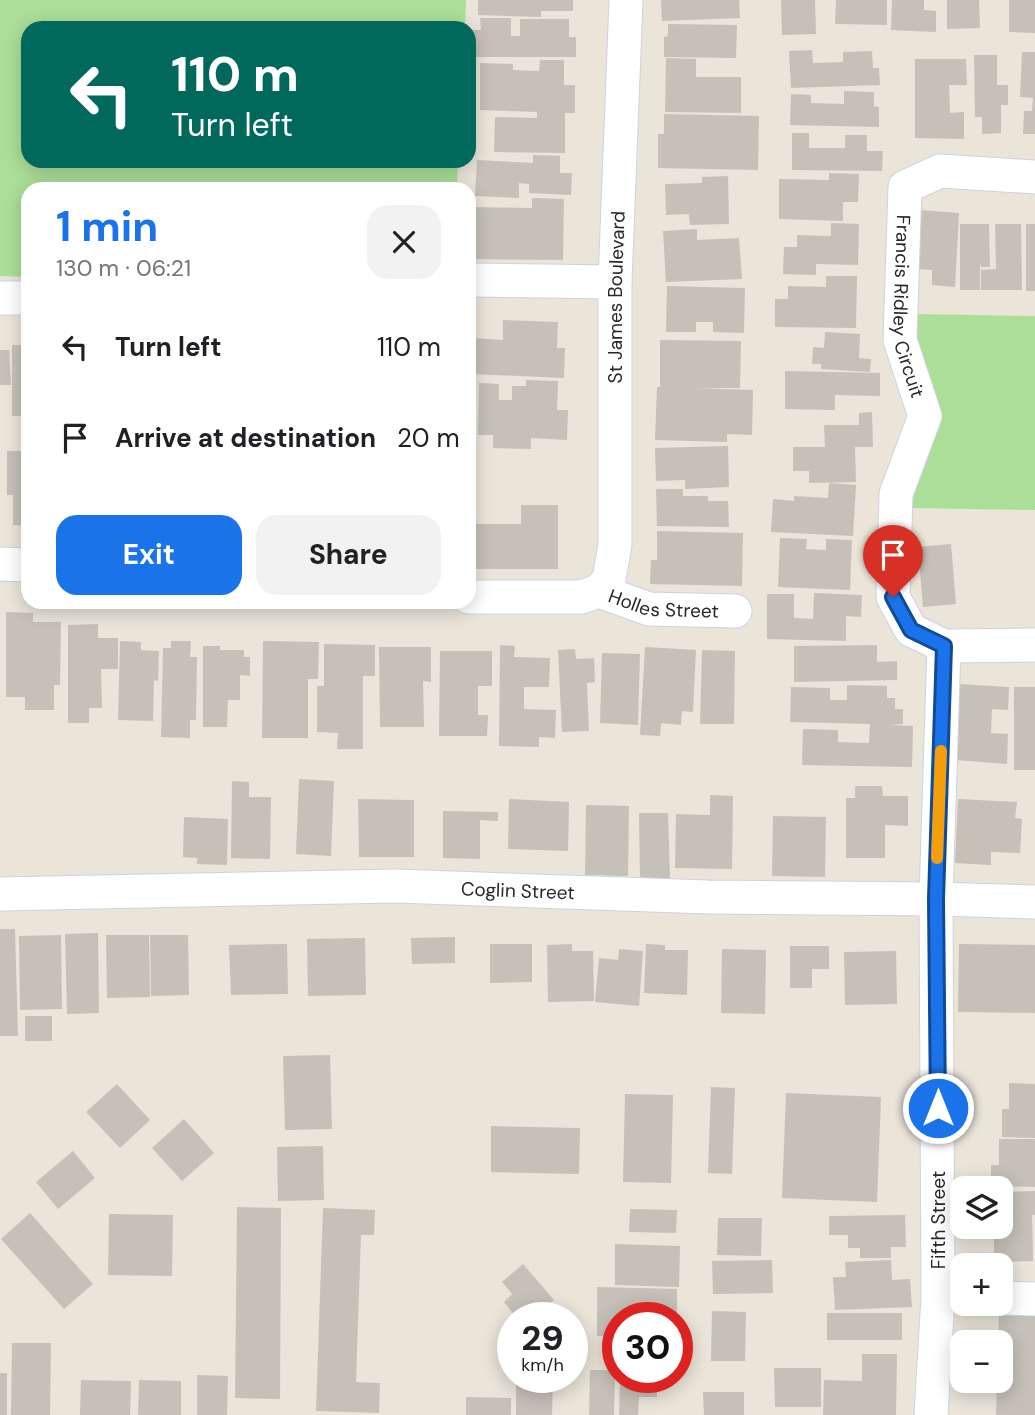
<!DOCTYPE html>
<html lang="en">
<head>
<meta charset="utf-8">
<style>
	body { margin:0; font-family:"DM Sans",sans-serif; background:#f2f2f2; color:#202124; height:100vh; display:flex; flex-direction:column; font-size:26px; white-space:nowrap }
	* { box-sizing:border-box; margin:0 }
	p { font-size:23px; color:#757577 }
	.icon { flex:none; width:38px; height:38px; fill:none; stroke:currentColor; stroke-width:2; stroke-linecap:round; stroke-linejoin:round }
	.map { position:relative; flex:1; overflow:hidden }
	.sheet { position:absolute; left:21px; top:182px; width:455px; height:427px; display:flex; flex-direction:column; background:#fff; border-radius:21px; box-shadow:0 4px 18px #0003 }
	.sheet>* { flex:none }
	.hud { position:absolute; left:21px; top:21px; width:455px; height:147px; border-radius:21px; box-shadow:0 4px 18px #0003; background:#00695c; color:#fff; overflow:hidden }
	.controls { position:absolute; left:950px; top:1176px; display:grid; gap:14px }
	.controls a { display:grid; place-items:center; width:63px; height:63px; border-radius:14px; background:#fff; box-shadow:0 4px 18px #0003; font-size:35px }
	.speed { position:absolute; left:497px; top:1302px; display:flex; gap:14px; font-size:35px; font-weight:700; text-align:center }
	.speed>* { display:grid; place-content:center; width:91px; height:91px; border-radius:50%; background:#fff; box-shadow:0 4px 18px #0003; line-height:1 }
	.speed small { font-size:18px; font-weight:400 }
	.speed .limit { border:10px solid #d22; background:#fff; color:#111 }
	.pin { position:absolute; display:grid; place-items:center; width:60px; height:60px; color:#fff; margin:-72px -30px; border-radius:50% 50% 50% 0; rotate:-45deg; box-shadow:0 0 7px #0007 }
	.pin .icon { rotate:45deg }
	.me { position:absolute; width:77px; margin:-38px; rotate:0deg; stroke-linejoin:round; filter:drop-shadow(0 0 5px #0008) }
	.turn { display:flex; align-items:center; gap:24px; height:147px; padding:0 35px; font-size:32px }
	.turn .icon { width:91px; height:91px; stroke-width:2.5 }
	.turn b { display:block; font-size:49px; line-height:60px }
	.round { display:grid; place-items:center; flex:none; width:74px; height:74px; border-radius:21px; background:#f2f2f2 }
	.summary { display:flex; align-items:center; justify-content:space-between; height:119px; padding:0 35px }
	h1 { font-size:42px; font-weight:700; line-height:52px; color:#1a73e8 }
	.cta { display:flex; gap:14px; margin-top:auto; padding:14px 35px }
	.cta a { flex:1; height:80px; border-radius:21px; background:#1a73e8; color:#fff; font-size:28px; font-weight:700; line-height:80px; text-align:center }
	.cta a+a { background:#f2f2f2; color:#202124 }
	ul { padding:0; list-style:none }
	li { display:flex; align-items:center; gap:21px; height:91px; padding:0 35px }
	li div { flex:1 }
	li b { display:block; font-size:26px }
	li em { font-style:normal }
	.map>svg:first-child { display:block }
</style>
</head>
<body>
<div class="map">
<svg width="1035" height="1415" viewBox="0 0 1035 1415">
	<rect width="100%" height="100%" fill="#eae4d9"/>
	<g fill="#abdf98">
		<polygon points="0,0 466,0 465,28 28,28 28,161 458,161 457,189 28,189 28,277 0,276"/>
		<polygon points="911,314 1035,316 1035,510 907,508"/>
	</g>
	<g fill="#c5c1b9">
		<polygon points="478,0 573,0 573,11 541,11 541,17 478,15"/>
		<polygon points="661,0 739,0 740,18 662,21"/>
		<polygon points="781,0 815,0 816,34 782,35"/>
		<polygon points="836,0 887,0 887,25 835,24"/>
		<polygon points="892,0 924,0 924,10 936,11 936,32 891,30"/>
		<polygon points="947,0 979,0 980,28 947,29"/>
		<polygon points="1009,0 1035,0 1035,33 1009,32"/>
		<polygon points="480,18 511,18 511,36 520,36 520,19 569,19 569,37 576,37 576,57 472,57 472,30 481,30"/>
		<polygon points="668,24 737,25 736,58 664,57 664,37 668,36"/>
		<polygon points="812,50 813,63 843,62 843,52 872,51 873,68 879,68 880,85 791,88 789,51"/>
		<polygon points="1022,52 1035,52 1035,134 1023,134 1024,111 1032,111 1033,98 1020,97"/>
		<polygon points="974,55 997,55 997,85 1008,85 1008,105 1001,105 1001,133 982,134 982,117 975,117"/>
		<polygon points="666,58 696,59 696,77 741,77 741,113 665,112"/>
		<polygon points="915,59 966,59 967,85 949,85 950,113 964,112 964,139 915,138"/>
		<polygon points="540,60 564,60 564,85 575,85 575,113 565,113 565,153 494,152 495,117 537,118 537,112 480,110 480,63 513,64 513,70 539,71"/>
		<polygon points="844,91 874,92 874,106 879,107 879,127 790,125 791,94 811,95 811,103 844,104"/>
		<polygon points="664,114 759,116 758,170 658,168 658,134 664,134"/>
		<polygon points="792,133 809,133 809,148 845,148 845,135 867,135 867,151 883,151 882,171 792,170"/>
		<polygon points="533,155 560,156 560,173 572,173 571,195 529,193 529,184 519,183 519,198 475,196 477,160 533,163"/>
		<polygon points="829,173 859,174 858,202 843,202 843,221 779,219 779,179 829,180"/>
		<polygon points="728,176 729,224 690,225 689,214 666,215 665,184 702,183 702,177"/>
		<polygon points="532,198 564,199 563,260 470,259 470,207 532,208"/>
		<polygon points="920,210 959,213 955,287 932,285 932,270 916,269"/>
		<polygon points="831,223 859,224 858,265 816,264 816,275 783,274 784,247 797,247 797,235 831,236"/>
		<polygon points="960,224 989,224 990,267 981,267 980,263 980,290 960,290"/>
		<polygon points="995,224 1021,224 1022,290 981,290 981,270 996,269"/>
		<rect x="1026" y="224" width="9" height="67"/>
		<polygon points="697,229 697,240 739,238 742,279 666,282 663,231"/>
		<polygon points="826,276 857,276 856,328 775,327 775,299 788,299 788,286 826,287"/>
		<polygon points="667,286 745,288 744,333 713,332 713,322 696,322 696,332 666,332"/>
		<polygon points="503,320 558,322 557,348 565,348 564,378 471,374 472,338 503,340"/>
		<polygon points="825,332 860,334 859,358 871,359 870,372 821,369 821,364 812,364 813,347 824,348"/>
		<polygon points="660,340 741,341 740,388 694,388 753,390 752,435 727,434 727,442 655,440 657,387 660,387"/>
		<rect x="12" y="345" width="16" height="71"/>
		<polygon points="0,350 9,350 11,385 0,385"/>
		<polygon points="785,371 880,373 880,396 835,395 835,410 785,409"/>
		<polygon points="526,380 558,381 557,410 568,410 567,440 531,438 531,449 493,448 493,435 478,435 479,383 499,384 499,400 512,400 512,386 526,386"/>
		<polygon points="872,412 873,447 855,447 856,482 809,483 809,471 793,471 793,447 825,447 824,425 859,425 859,413"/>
		<polygon points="728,446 729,487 685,489 685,480 656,481 655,448"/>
		<polygon points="7,451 28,451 28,526 13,525 13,495 7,495"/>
		<polygon points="829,483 856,485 853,536 771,532 773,499 794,501 794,496 828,498"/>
		<polygon points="656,489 683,489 683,496 708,496 708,501 728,501 729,527 657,526"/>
		<polygon points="521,505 558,505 558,569 476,569 476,524 521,524"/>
		<polygon points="657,531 743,533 742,586 650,584 651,560 657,560"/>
		<polygon points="780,538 807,539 806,549 826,550 826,539 852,540 850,590 778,587"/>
		<polygon points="951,544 956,604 923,607 918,547"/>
		<polygon points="814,593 862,595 861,617 846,616 846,641 767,639 767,594 794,594 794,618 813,619"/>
		<polygon points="6,612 33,613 33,622 61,622 60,685 54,685 54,710 25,710 25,697 6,697"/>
		<polygon points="98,624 98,638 118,638 118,669 101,669 102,708 89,708 89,723 68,723 68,625"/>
		<polygon points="120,641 141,642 141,650 159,651 158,681 154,680 153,721 118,720"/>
		<polygon points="171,641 191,641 190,657 197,657 196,720 190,720 190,738 161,737 163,648 171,648"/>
		<polygon points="263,641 319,642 318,679 308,679 308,738 262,738"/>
		<polygon points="324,644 375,645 375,676 363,676 363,749 337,749 338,733 317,732 317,686 324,686"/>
		<polygon points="500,645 515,646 514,657 550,658 549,687 524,687 524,709 556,710 555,738 539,737 539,747 499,746"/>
		<polygon points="877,645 877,662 897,661 897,680 794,682 794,646"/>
		<polygon points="203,646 220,646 220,650 244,650 244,657 250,657 250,676 240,675 240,700 228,700 227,727 203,727"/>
		<polygon points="379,647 431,647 431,682 423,681 424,727 380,727"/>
		<polygon points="645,647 696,650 693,712 682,711 681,725 661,723 660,736 640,735"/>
		<polygon points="575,649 576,659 594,658 595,682 587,683 589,731 562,732 558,650"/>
		<polygon points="702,650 735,651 734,724 700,724"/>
		<polygon points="440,651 492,651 492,686 478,686 478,715 488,715 487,736 439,736"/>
		<polygon points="602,653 640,654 638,725 600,723"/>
		<polygon points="959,684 1009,687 1008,710 992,709 991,733 1008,734 1007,764 955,760"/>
		<polygon points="847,685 887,686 887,698 895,698 895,709 903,709 903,724 889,725 913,726 912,767 802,765 803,729 838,730 838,742 869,743 870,724 790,722 791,687 830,688 830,700 847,700"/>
		<rect x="1014" y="687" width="21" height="83"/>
		<polygon points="299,779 334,781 331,856 296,854"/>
		<polygon points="232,781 249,782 249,797 271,797 270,859 231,858"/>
		<polygon points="855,786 882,786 883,796 908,796 908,826 885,825 885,858 846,858 846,798 855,798"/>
		<polygon points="710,795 733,796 732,869 675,868 676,814 710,815"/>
		<polygon points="358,799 414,800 414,857 359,857"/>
		<polygon points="509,799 569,802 568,851 508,849"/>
		<polygon points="958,799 1017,802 1015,818 1022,819 1020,853 991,852 991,865 955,863"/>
		<polygon points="586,805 629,806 628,876 585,875"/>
		<polygon points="443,811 498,812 498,821 480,820 480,859 443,858"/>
		<polygon points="639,813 668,813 670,878 640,878"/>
		<polygon points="773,816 826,817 825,877 772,876"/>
		<polygon points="184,817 228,819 227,865 197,864 197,858 183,857"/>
		<polygon points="0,929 15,929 18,1036 0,1036"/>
		<polygon points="98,933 99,1013 67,1014 65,934"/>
		<polygon points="61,935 62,1009 20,1010 19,936"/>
		<polygon points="106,935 149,935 150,997 107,998"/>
		<polygon points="150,935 188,935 189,995 151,996"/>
		<polygon points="455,937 455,963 412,964 411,938"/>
		<polygon points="365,938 366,995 308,996 307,939"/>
		<polygon points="287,944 288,994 231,995 229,945"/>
		<polygon points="490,944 532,944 532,982 490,983"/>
		<polygon points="572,944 572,951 593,951 594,1001 548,1002 547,945"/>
		<polygon points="646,944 665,945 665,950 688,950 687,995 644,993"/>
		<polygon points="959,944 1035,945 1035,1013 958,1012"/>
		<polygon points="790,946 829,946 829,969 812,969 812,988 790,988"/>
		<polygon points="619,949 643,951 639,1006 595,1002 599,958 618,960"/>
		<polygon points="722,949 766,950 765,1014 721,1013"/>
		<polygon points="896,951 897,1004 845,1005 844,952"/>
		<rect x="25" y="1016" width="27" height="25"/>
		<polygon points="330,1055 332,1129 285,1130 283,1056"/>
		<polygon points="1009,1083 1035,1084 1035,1138 1002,1137 1002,1109 1009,1109"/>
		<polygon points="117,1084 150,1120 120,1148 86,1112"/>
		<polygon points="711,1087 735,1088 732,1174 708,1173"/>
		<polygon points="786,1093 881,1097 877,1202 782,1198"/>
		<polygon points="625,1094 673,1095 671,1183 623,1182"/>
		<polygon points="184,1119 214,1153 182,1181 152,1148"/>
		<polygon points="491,1126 580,1128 579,1174 491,1172"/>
		<polygon points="999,1139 1035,1139 1035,1187 991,1186 991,1165 999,1165"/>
		<polygon points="323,1146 324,1200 278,1201 277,1147"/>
		<polygon points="73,1151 95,1178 58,1209 36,1182"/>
		<polygon points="1035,1191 1035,1215 1032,1215 1033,1261 994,1262 994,1234 986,1234 986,1227 1001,1227 1001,1212 1003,1211 1002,1192"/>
		<polygon points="237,1207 281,1208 280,1399 235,1398"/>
		<polygon points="323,1208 375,1210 374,1235 361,1235 356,1382 380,1383 379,1413 316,1411"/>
		<polygon points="630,1209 677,1210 676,1233 629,1232"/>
		<polygon points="30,1213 93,1284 64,1309 1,1239"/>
		<polygon points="109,1214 173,1215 172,1276 108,1275"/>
		<polygon points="905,1215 906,1247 891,1247 891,1258 860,1258 860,1248 848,1248 848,1235 829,1235 829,1216"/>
		<polygon points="718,1218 762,1218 761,1256 717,1255"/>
		<polygon points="615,1244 680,1246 679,1287 615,1285"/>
		<polygon points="772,1260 773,1293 713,1294 712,1261"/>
		<polygon points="891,1260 892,1280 910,1279 912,1307 835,1310 833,1277 846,1277 845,1262"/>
		<polygon points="523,1264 554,1300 533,1318 517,1318 504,1302 512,1294 502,1282"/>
		<polygon points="597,1287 677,1289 677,1318 618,1318 618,1336 597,1336"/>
		<polygon points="999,1310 1035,1311 1035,1415 996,1415 997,1381 1001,1381 1001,1342 998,1342"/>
		<polygon points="712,1311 746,1312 745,1361 711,1361"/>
		<rect x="827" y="1313" width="75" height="27"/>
		<polygon points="12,1343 51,1343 50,1415 11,1415"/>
		<polygon points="862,1354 897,1354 896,1415 823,1415 824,1380 862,1381"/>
		<polygon points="774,1368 821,1368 821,1407 775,1407"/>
		<polygon points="590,1370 615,1370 614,1415 589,1415"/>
		<rect x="0" y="1373" width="7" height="42"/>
		<polygon points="197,1375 228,1376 227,1415 197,1415"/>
		<polygon points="516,1377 553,1377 552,1415 516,1415"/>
		<polygon points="620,1377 657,1377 657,1397 639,1397 638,1415 619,1415"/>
		<polygon points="81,1380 131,1381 130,1415 80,1415"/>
		<polygon points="139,1380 181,1381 181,1415 138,1415"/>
		<polygon points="703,1392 744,1392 744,1415 704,1415"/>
		<polygon points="466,1397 511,1398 511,1415 466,1415"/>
	</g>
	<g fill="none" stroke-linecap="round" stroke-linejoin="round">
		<g stroke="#cfd1e0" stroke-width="35">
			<g id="minor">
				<path id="s1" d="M1035 177 940 171 905 187 900 340 925 416 896 494 893 597 911 630 944 646 1035 645"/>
				<polyline points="469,280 615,282"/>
				<polyline points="0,298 28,298"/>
				<polyline points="0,564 28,565"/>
				<path id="s2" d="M599 591 609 579 615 545V282L626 0"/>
				<path id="s3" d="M469 597H581L599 591 649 609 735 611"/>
				<path id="s4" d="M0 894 396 886 708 897 936 899 1035 902"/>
				<polyline points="1001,1298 1035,1299"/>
				<polyline points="931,1415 938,1297 936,899 944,646"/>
			</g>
		</g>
		<use href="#minor" stroke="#fff" stroke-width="33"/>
	</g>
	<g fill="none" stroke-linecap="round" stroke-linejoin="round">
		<g stroke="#114b97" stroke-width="18">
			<polyline id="route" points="893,597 911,630 944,646 936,899 938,1108"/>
		</g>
		<use href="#route" stroke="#1a73e8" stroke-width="12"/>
		<polyline stroke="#f59e0b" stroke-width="12" points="937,858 941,751"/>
	</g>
	<g text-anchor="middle" stroke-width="7" stroke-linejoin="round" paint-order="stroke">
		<g font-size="19" fill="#282828" stroke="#fff">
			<text dy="7" stroke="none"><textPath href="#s2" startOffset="298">St James Boulevard</textPath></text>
			<text dy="7" stroke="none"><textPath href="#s1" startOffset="254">Francis Ridley Circuit</textPath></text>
			<text dy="7" stroke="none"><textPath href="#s3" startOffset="198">Holles Street</textPath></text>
			<text dy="7" stroke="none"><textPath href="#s4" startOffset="518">Coglin Street</textPath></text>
			<text transform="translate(938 1220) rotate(-90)" y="7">Fifth Street</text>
		</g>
	</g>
</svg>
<div class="controls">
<a><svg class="icon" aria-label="layers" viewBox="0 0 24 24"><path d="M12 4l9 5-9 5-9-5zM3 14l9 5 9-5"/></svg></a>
<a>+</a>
<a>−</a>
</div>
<div class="speed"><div>29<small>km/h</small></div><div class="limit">30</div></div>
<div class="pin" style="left:893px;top:597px;background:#d93025"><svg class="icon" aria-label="arrive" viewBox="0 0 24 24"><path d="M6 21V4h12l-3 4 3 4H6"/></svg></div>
<svg class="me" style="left:938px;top:1108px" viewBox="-20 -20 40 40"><circle r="17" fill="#1a73e8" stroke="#fff" stroke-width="3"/><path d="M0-11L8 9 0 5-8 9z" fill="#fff"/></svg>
<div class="hud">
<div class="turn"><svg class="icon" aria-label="left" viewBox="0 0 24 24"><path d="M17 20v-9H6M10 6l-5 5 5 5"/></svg><div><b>110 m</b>Turn left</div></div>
</div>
<section class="sheet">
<div class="summary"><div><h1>1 min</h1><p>130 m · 06:21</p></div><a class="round"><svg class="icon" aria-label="close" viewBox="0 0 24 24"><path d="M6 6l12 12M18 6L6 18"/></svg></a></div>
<ul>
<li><svg class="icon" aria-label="left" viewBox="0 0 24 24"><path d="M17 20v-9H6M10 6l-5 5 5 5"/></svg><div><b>Turn left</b></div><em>110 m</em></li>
<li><svg class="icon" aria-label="arrive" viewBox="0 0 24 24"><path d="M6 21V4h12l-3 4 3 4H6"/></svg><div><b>Arrive at destination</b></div><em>20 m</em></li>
</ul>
<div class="cta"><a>Exit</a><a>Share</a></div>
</section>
</div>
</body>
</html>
